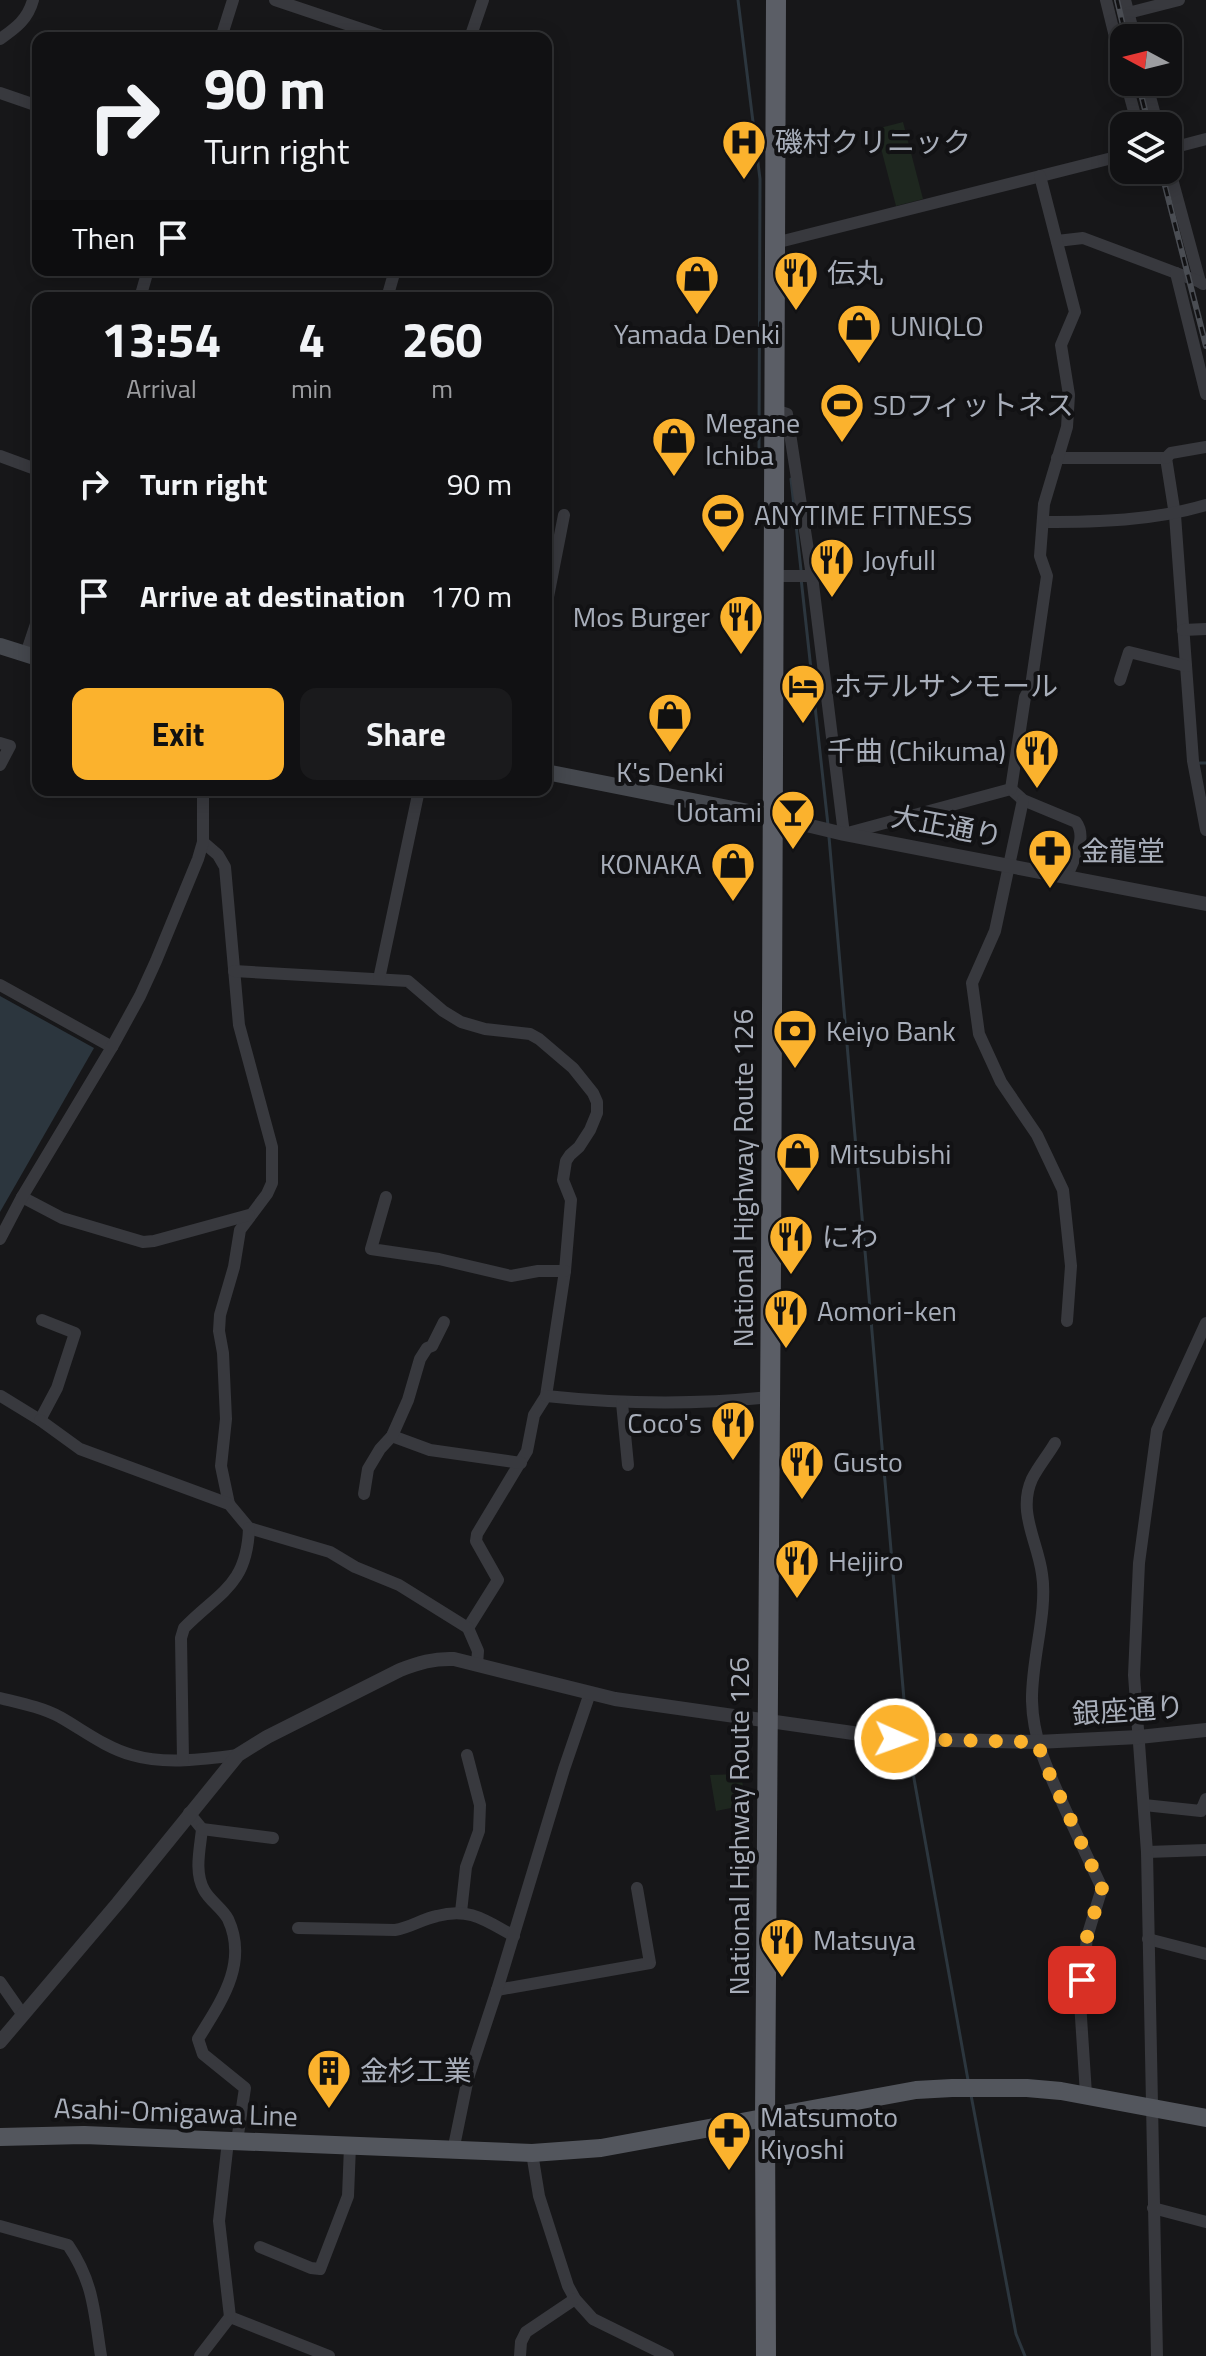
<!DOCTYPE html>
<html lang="en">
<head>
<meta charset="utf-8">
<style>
	body { margin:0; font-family:"Titillium Web","Noto Sans JP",sans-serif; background:#1a1a1c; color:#f1f3f6; height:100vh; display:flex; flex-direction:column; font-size:30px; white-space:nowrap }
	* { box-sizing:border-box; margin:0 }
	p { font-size:26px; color:#9c9da0 }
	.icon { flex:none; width:44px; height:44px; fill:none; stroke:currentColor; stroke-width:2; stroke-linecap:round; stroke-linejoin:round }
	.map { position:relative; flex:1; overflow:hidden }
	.panel { position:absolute; left:32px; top:292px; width:520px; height:504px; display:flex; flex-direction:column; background:#111113; border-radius:16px; box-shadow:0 4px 20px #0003,0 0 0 2px #303133 }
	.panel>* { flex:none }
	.top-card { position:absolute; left:32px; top:32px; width:520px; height:244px; border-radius:16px; box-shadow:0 4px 20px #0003,0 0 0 2px #303133; background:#111113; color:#f1f3f6; overflow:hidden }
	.needle { width:52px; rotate:277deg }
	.fabs { position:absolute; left:1110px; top:24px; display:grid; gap:16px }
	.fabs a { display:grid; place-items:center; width:72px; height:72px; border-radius:16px; background:#111113; box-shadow:0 4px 20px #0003,0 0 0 2px #303133; font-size:40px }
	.pin { position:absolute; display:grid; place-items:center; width:68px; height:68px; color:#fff; margin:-34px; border-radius:16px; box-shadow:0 4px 12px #0006 }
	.me { position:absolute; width:88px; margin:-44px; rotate:92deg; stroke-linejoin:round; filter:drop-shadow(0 0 6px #0008) }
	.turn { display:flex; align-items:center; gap:28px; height:168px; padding:0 40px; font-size:36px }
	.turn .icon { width:104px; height:104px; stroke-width:2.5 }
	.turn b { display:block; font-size:56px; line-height:68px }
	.then { display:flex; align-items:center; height:76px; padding:0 40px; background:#0003; gap:16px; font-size:30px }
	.eta { display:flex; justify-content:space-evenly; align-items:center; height:136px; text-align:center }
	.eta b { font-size:48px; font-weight:700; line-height:56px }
	.button { display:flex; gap:16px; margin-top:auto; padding:16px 40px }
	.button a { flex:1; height:92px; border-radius:16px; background:#fbb22d; color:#111; font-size:32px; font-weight:700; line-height:92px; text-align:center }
	.button a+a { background:#1a1a1c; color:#f1f3f6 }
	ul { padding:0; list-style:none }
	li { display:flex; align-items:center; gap:24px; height:112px; padding:0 40px }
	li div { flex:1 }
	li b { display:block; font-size:30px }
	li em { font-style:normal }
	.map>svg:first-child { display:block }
</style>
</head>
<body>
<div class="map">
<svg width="1206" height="2356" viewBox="0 0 1206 2356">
	<rect width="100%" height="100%" fill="#171719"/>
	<g fill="#1e271f">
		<polygon points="903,122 923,199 896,206 876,129"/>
		<polygon points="741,1774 746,1805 716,1811 710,1775"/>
	</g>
	<polygon fill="#2c363e" points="0,996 94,1048 0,1212"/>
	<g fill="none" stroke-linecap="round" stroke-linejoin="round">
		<g stroke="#2c363e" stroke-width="3">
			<polyline points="738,0 760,179 759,449 768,450"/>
			<polyline points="791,479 801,570"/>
			<polyline points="801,578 828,825"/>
			<polyline points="1200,763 1206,763"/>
			<polyline points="829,837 907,1734"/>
			<polyline points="908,1745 968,2080"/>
			<polyline points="971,2095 1016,2334 1025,2356"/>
		</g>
		<g stroke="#38393e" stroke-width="12">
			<polyline points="275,0 388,38"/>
			<polyline points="1106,0 1124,73"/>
			<polyline points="1125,0 1135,38"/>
			<polyline points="1128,13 1179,0"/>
			<polyline points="221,38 233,0"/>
			<polyline points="470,38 483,0"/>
			<path d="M0 39C16 28 28 19 33 0"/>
			<polyline points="1126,82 1138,126"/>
			<polyline points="1146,82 1158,126"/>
			<polyline points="0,93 38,106"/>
			<polyline points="1168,149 1206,139"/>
			<polyline points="1168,164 1200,282 1203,284"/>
			<polyline points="1057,241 1083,238 1200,282"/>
			<polyline points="775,243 1124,155"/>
			<polyline points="1176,273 1206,394"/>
			<polyline points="140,298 148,270"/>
			<polyline points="387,298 395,270"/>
			<path d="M775 410 787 414 812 576 844 834 1011 789 1023 800 1076 822C1088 838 1073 860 1067 876"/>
			<polyline points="0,456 38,470"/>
			<polyline points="1057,458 1166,458 1175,515 1193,761 1206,830"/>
			<polyline points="1166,458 1171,453 1206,447"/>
			<path d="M1043 522C1098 522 1152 521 1206 505"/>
			<polyline points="774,576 812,576"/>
			<polyline points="546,607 564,515"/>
			<polyline points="1183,630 1206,629"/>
			<polyline points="26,654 38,618"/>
			<polyline points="1120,680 1129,652 1186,666"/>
			<polyline points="0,743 10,746 0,765"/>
			<polyline points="1011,789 1025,697 1031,686 1047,576 1040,556 1044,504 1067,427 1069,395 1061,345 1075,312 1040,176"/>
			<polyline points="1023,800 995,931 972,983 979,1034 1001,1082 1037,1135 1063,1190 1071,1266 1067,1321"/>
			<polyline points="203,842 218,855 225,867 239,1025 272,1147 272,1183 267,1194 240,1230 234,1267 220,1315 219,1331 223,1353 226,1419 221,1466 229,1504"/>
			<polyline points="234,971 408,981 443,1011 461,1022 485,1029 530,1034 539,1039 573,1068 593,1093 597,1102 597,1113 590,1130 579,1147 570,1155 566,1161 563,1180 571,1200 565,1271 546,1396 534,1415 527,1451 477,1534 476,1541 498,1580 468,1628"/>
			<polyline points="379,979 419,790"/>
			<polyline points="0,985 112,1047"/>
			<polyline points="22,1197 62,1218 143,1242 154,1241 249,1215"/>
			<polyline points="386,1197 371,1249 439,1259 511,1276 538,1271 565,1271"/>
			<polyline points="0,1239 22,1197 112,1047 140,996 156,961 198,859 203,842 203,790"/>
			<polyline points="1,1396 40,1420 57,1388 75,1333 42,1320"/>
			<path d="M546 1396C621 1404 695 1405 770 1397"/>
			<polyline points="622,1403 628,1465"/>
			<polyline points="40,1420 80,1449 229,1504 249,1528 330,1552 355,1567 399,1585 468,1628 478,1651 477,1664"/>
			<polyline points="392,1436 430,1450 521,1463"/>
			<path d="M1055 1443C1048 1455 1038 1467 1032 1479 1017 1512 1038 1542 1042 1574 1048 1611 1031 1661 1032 1701 1033 1742 1050 1775 1066 1811 1078 1837 1090 1863 1102 1888L1087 1937 1080 2002 1086 2094"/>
			<polyline points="364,1494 368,1469 380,1449 392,1436 408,1400 420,1359 427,1348 432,1346 444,1322"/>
			<path d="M0 1698C20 1703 41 1707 60 1717 83 1730 106 1748 132 1755 166 1765 204 1759 238 1755"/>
			<path d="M183 1760 181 1638 184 1628C219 1592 247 1586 249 1528"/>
			<polyline points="1144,1805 1201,1811 1206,1799"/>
			<path d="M189 1813 202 1829C200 1849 194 1872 204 1890 210 1901 222 1908 228 1919 249 1964 220 2003 198 2039L203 2054 245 2088 237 2141"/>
			<polyline points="202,1829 273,1838"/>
			<polyline points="1147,1852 1206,1850"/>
			<polyline points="461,1912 466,1867 479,1831 480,1805 467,1755"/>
			<path d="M298 1928 395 1930C410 1928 422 1919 437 1916 470 1907 486 1921 514 1936"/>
			<polyline points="1148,1939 1206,1954"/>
			<polyline points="0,1982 23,2015"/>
			<polyline points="497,1990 650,1963 637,1888"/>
			<polyline points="453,2151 468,2078 497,1990 564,1769 590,1693"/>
			<polyline points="532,2153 539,2196 568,2286 575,2299 593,2319 668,2356"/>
			<polyline points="1153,2208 1206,2222"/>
			<path d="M0 2226 68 2245C94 2283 94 2312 101 2356"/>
			<polyline points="260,2247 311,2268 320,2269 348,2196 350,2146"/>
			<polyline points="230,2317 329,2356"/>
			<polyline points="200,2356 230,2317 219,2221 228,2141"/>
			<polyline points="520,2356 521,2342 526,2332 575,2299"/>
			<polyline points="1157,2356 1147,1852 1134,1675 1139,1563 1157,1430 1206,1323"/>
		</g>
		<g stroke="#38393e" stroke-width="14">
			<polyline points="773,817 844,834 1206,904"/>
			<path d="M0 2042 118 1903 238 1755 267 1737 400 1670C418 1663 434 1658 454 1659L615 1699 895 1739 1037 1742 1139 1737 1206 1730"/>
		</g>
		<g stroke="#45484e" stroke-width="16">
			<polyline points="0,646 38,658"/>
			<polyline points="546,772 773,817"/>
		</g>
		<polyline stroke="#53565d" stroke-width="18" points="0,2137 84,2135 532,2153 601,2148 916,2090 952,2088 1027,2088 1061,2091 1206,2118"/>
		<polyline stroke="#5b5e66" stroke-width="20" points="766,2356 765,2118 771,1264 776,0"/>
		<g stroke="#4a4d53" stroke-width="6">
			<g id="rail">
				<polyline points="1117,0 1126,38"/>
				<polyline points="1138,82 1149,126"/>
				<polyline points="1161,170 1206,346"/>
			</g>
		</g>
		<use href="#rail" stroke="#121214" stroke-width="3" stroke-dasharray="9" stroke-linecap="butt"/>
	</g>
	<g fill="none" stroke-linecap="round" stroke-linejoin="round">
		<polyline stroke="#fbb22d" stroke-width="14" stroke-dasharray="0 25.2" points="895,1739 1037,1742 1045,1764 1102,1888 1087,1937 1082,1980"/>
	</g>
	<defs>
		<g id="hospital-pin" transform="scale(2.3)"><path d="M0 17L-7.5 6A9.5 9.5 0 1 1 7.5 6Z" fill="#fbb22d" stroke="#121214"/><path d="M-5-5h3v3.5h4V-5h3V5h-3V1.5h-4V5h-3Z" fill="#111"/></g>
		<g id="restaurant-pin" transform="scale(2.3)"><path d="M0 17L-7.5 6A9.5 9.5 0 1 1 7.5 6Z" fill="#fbb22d" stroke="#121214"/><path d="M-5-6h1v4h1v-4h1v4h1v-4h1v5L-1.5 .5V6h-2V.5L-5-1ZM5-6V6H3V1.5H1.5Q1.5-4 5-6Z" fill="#111"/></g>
		<g id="shop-pin" transform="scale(2.3)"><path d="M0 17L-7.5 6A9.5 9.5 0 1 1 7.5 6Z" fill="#fbb22d" stroke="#121214"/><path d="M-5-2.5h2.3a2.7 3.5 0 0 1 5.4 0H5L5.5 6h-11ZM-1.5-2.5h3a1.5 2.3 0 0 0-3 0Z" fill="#111"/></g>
		<g id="stadium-pin" transform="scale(2.3)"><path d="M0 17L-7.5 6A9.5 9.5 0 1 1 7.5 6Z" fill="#fbb22d" stroke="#121214"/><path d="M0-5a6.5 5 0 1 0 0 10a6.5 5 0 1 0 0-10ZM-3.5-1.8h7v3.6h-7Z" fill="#111"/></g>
		<g id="hotel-pin" transform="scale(2.3)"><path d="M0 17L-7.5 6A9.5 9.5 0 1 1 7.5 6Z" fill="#fbb22d" stroke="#121214"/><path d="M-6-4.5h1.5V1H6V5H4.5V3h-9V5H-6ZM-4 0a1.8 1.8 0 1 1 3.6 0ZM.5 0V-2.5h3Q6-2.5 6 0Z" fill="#111"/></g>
		<g id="bar-pin" transform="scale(2.3)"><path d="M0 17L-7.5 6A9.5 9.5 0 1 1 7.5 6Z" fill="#fbb22d" stroke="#121214"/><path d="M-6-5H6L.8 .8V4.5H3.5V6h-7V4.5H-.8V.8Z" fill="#111"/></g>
		<g id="pharmacy-pin" transform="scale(2.3)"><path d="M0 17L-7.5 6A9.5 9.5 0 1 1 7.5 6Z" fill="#fbb22d" stroke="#121214"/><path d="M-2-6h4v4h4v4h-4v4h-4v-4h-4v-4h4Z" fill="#111"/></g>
		<g id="bank-pin" transform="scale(2.3)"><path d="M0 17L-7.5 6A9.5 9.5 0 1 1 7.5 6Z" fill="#fbb22d" stroke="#121214"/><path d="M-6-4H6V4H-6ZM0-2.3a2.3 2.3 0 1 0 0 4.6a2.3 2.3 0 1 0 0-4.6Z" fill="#111"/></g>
		<g id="building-pin" transform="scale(2.3)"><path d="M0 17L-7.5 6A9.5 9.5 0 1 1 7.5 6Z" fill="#fbb22d" stroke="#121214"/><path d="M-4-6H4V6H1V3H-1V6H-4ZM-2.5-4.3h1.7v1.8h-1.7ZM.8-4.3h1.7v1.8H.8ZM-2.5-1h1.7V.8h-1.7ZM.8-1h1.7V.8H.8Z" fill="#111"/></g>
	</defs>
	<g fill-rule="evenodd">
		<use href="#hospital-pin" x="744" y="142"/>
		<use href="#restaurant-pin" x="796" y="273"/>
		<use href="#shop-pin" x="697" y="277"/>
		<use href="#shop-pin" x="859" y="326"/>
		<use href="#stadium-pin" x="842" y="405"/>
		<use href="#shop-pin" x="674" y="439"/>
		<use href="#stadium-pin" x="723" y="515"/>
		<use href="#restaurant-pin" x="832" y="560"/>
		<use href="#restaurant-pin" x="741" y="617"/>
		<use href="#hotel-pin" x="803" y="686"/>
		<use href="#shop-pin" x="670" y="715"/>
		<use href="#restaurant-pin" x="1037" y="751"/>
		<use href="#bar-pin" x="793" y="812"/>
		<use href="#pharmacy-pin" x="1050" y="851"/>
		<use href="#shop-pin" x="733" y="864"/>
		<use href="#bank-pin" x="795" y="1031"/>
		<use href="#shop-pin" x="798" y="1154"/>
		<use href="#restaurant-pin" x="791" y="1237"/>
		<use href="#restaurant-pin" x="786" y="1311"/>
		<use href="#restaurant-pin" x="733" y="1423"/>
		<use href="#restaurant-pin" x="802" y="1462"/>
		<use href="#restaurant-pin" x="797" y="1561"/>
		<use href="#restaurant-pin" x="782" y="1940"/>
		<use href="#building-pin" x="329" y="2071"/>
		<use href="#pharmacy-pin" x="729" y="2133"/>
	</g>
	<g text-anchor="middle" stroke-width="8" stroke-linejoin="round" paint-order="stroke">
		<g font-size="28" fill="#a8aeba" stroke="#121214" text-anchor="start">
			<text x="775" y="152">磯村クリニック</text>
			<text x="827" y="283">伝丸</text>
			<text x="890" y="336">UNIQLO</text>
			<text x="697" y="344" text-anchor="middle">Yamada Denki</text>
			<text x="873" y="415">SDフィットネス</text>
			<text x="705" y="433">Megane<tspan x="705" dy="32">Ichiba</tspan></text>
			<text x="754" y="525">ANYTIME FITNESS</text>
			<text x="863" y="570">Joyfull</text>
			<text x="710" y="627" text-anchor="end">Mos Burger</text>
			<text x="834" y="696">ホテルサンモール</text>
			<text x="1006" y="761" text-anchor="end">千曲 (Chikuma)</text>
			<text x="670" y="782" text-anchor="middle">K's Denki</text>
			<text x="762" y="822" text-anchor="end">Uotami</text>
			<text x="1081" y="861">金龍堂</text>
			<text x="702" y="874" text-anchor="end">KONAKA</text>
			<text x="826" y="1041">Keiyo Bank</text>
			<text x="829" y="1164">Mitsubishi</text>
			<text x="822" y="1247">にわ</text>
			<text x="817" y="1321">Aomori-ken</text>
			<text x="702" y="1433" text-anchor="end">Coco's</text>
			<text x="833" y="1472">Gusto</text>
			<text x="828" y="1571">Heijiro</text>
			<text x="813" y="1950">Matsuya</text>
			<text x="360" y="2081">金杉工業</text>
			<text x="760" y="2127">Matsumoto<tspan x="760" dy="32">Kiyoshi</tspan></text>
		</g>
		<g font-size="28" fill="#a8aeba" stroke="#121214">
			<text transform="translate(947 826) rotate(11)" y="10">大正通り</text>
			<text transform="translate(743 1178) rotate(-90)" y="10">National Highway Route 126</text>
			<text transform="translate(1128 1710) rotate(-4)" y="10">銀座通り</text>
			<text transform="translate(739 1826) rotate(-90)" y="10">National Highway Route 126</text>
			<text transform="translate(176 2112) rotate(2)" y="10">Asahi-Omigawa Line</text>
		</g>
	</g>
</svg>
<div class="fabs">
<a><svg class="needle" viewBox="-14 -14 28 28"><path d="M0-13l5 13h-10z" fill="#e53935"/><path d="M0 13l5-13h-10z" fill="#9c9da0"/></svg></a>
<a><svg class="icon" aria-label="layers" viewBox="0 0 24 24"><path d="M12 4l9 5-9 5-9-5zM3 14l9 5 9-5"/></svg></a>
</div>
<div class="pin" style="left:1082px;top:1980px;background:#d93025"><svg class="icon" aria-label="arrive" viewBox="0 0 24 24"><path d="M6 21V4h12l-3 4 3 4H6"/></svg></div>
<svg class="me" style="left:895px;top:1739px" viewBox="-20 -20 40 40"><circle r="17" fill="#fbb22d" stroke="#fff" stroke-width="3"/><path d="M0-11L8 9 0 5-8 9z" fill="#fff"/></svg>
<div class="top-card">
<div class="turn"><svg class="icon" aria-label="right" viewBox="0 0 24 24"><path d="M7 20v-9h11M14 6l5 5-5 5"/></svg><div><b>90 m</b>Turn right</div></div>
<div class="then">Then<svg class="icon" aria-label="arrive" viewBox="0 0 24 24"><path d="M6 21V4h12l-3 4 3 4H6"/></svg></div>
</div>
<section class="panel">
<div class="eta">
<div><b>13:54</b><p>Arrival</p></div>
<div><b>4</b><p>min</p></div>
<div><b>260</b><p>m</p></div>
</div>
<ul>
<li><svg class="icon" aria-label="right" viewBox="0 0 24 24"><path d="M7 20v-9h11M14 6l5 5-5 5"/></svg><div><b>Turn right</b></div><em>90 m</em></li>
<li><svg class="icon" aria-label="arrive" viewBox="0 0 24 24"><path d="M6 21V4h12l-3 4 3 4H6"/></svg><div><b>Arrive at destination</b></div><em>170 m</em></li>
</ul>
<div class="button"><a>Exit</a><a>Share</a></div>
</section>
</div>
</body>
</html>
